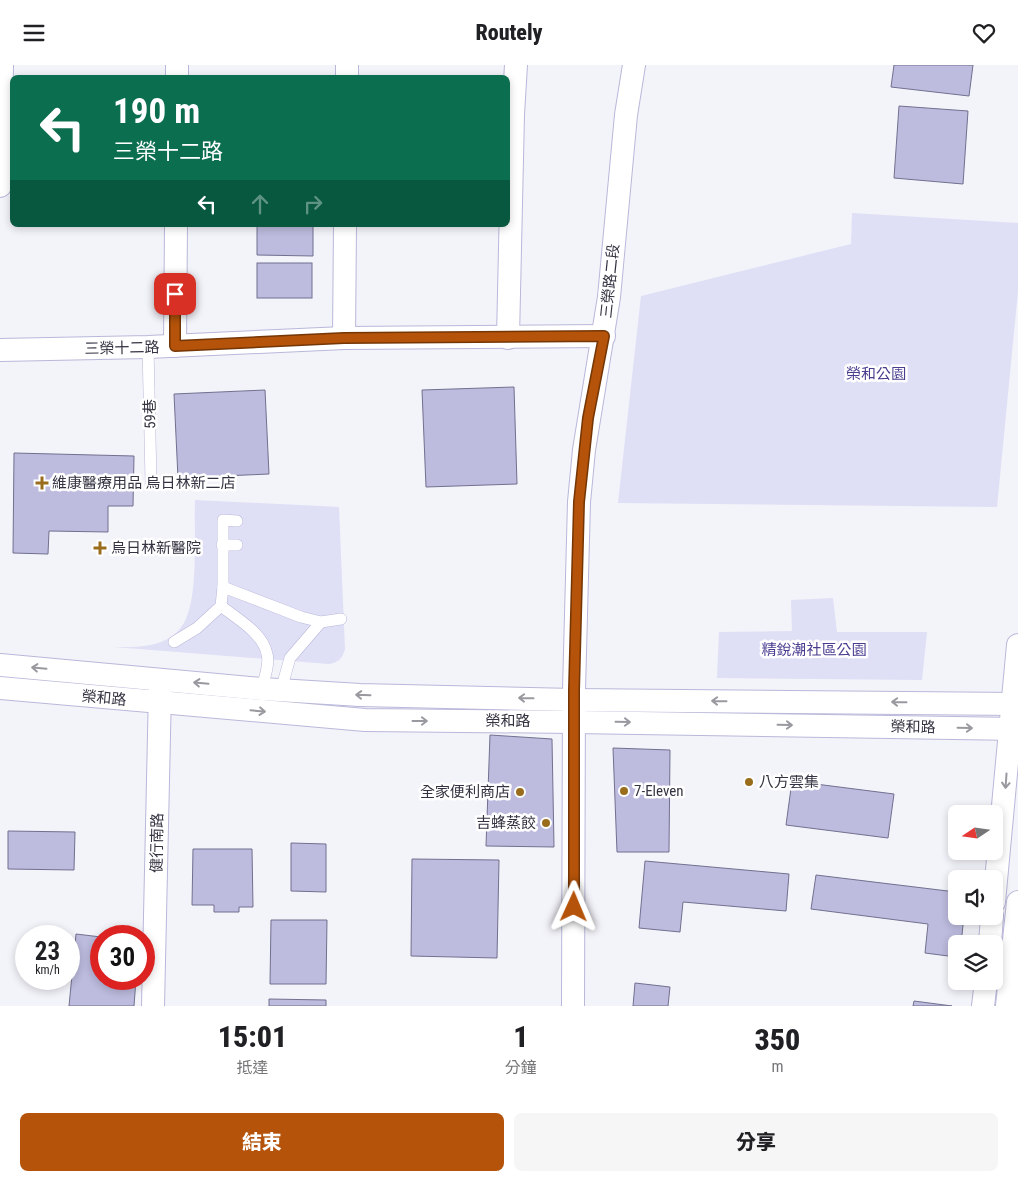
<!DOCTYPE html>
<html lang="zh-TW">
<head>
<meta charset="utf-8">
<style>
	body { margin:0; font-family:"Roboto Condensed","Noto Sans TC",sans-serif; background:#f6f6f6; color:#202124; height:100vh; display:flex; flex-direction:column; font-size:19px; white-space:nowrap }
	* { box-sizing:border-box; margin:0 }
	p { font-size:16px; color:#757577 }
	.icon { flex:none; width:28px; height:28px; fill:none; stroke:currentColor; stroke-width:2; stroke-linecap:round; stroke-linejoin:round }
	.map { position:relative; height:941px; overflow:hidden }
	.panel { display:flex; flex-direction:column; background:#fff; flex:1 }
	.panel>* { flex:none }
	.banner { position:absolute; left:10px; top:10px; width:500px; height:152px; border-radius:8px; box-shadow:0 2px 8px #0003; background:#0b6e4f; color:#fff; overflow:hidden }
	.needle { width:32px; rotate:257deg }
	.buttons { position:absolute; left:948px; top:740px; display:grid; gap:10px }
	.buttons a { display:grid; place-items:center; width:55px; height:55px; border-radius:8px; background:#fff; box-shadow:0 2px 8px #0003; font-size:25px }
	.speed { position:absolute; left:15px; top:860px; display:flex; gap:10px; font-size:25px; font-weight:700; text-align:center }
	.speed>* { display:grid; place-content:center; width:65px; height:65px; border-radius:50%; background:#fff; box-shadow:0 2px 8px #0003; line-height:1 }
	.speed small { font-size:12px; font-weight:400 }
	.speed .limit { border:8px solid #d22; background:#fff; color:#111 }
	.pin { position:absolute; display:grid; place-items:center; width:42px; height:42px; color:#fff; margin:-21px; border-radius:10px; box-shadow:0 2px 8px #0006 }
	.me { position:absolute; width:55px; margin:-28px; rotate:1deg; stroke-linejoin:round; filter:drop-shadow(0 0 4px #0008) }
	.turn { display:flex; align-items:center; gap:18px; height:105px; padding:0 20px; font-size:22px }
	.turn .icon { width:65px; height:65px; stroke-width:2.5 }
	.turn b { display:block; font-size:35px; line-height:42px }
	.lanes { display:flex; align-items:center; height:48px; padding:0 20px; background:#0003; justify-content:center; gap:25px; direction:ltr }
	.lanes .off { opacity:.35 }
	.eta { display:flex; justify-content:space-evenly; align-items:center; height:85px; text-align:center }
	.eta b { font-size:30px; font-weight:800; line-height:35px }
	.button { display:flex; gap:10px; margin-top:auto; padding:10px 20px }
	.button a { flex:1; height:58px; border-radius:8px; background:#b45309; color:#fff; font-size:20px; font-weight:800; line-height:58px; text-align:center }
	.button a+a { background:#f6f6f6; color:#202124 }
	header { display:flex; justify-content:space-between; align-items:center; height:65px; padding:0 20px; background:#fff; font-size:22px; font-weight:800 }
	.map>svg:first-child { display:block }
</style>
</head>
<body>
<header><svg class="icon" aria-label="menu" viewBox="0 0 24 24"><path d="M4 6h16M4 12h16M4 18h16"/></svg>Routely<svg class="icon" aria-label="heart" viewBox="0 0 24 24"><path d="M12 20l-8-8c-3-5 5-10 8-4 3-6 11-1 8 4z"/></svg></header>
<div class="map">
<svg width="1018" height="941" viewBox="0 0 1018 941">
	<rect width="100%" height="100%" fill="#f3f3fa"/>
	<g fill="#dfdff6">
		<polygon points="852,148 1018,158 1018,226 997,442 618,438 641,231 851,179"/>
		<path d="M195 435 339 442 345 584C342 594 339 597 329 599L114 582C134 582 154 583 171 572 178 567 184 560 187 551 198 525 194 465 195 435Z"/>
		<polygon points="833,533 837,567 927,567 922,615 717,613 719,567 792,566 791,535"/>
	</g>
	<g fill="#bdbbde" stroke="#71708f">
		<polygon points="894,0 973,0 969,31 891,22"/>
		<polygon points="899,41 968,46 963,119 894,113"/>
		<polygon points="257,160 313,160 313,191 257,190"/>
		<rect x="257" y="198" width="55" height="35"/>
		<polygon points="514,322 517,419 426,422 422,325"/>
		<polygon points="265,325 269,409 178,413 174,329"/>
		<polygon points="14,388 134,391 133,441 108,441 108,467 49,466 48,489 13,488"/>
		<polygon points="490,670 552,674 554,782 486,781"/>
		<polygon points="613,683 670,685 669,787 617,787"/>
		<polygon points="792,716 894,729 888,773 786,760"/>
		<polygon points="8,766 75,767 74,805 8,804"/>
		<polygon points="291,778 326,779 326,827 291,826"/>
		<polygon points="193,784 252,784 253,842 239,842 239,847 214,847 214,840 192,840"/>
		<polygon points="412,794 499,795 497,893 411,891"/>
		<polygon points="645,796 789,809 786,846 683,837 680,867 639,863"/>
		<polygon points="816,810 956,827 956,851 964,851 961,879 956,879 956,892 925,888 928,859 811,844"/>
		<polygon points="271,855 327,855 326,919 270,919"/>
		<polygon points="76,869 101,872 101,914 136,914 134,941 69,941"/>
		<polygon points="635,918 670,922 668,941 633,941"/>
		<polygon points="269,934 326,935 326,941 269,941"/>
		<polygon points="914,936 952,941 913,941"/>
	</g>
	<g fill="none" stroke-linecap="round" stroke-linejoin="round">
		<g stroke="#b9b8da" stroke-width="12">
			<g id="service">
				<polyline points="148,282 151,416"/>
				<polyline points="222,480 237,480"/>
				<polyline points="223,522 301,552 321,557 341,554"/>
				<path d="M221 541C236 553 263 568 267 589 270 598 264 614 262 624"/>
				<polyline points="174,577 197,563 221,541 223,522 223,455 237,456"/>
				<polyline points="281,625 290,593 321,557"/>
			</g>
		</g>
		<g stroke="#b9b8da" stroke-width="24">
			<g id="minor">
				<polyline points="177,12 177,0"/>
				<polyline points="347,12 347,0"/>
				<polyline points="0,121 2,0"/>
				<polyline points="344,273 345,160"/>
				<polyline points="508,273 513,49 516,0"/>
				<polyline points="175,281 176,160"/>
				<polyline points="0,285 148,282 344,273 604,271"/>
				<polyline points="0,600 262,624 360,630 574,635 1018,639"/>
				<polyline points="0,623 365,655 574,657 1018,664"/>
				<polyline points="994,837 1018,580"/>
				<polyline points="990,879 992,851"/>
				<polyline points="153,941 160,625"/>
				<polyline points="573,941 574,625 579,437 584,385 609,232 626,50 634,0"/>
				<polyline points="983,941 986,916"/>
				<polyline points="1007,941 1018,837"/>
			</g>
		</g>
		<use href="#service" stroke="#fff" stroke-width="11"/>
		<use href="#minor" stroke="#fff" stroke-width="22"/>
	</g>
	<defs><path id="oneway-shaft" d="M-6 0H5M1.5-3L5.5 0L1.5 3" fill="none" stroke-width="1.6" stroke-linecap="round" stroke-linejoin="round" transform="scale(1.25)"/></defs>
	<g stroke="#9a99a0">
		<use href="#oneway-shaft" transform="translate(39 603) rotate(-175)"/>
		<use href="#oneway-shaft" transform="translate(201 618) rotate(-175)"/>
		<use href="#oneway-shaft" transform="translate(363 630) rotate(-178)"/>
		<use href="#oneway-shaft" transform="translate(526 633) rotate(-179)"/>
		<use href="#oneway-shaft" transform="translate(719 636) rotate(-179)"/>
		<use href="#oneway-shaft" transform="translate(899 637) rotate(-179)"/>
		<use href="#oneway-shaft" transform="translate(258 646) rotate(5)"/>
		<use href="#oneway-shaft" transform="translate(420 656)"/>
		<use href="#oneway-shaft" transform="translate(623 657) rotate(1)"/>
		<use href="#oneway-shaft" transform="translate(785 660) rotate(1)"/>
		<use href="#oneway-shaft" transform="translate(965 663) rotate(1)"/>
		<use href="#oneway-shaft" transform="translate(1006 716) rotate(94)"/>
	</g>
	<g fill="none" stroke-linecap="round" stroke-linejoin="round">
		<g stroke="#753606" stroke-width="12">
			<polyline id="route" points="175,229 175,281 344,273 604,271 588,353 579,437 574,625 574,842"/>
		</g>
		<use href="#route" stroke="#b45309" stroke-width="9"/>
	</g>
	<g fill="#9a6d1d" stroke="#fff" stroke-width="2">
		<path d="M39.5 410.5h5v5h5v5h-5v5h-5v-5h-5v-5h5z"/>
		<path d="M97.5 475.5h5v5h5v5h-5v5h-5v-5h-5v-5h5z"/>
		<circle cx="749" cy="717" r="5"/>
		<circle cx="624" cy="726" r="5"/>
		<circle cx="520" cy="727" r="5"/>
		<circle cx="546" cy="758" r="5"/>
	</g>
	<g text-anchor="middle" stroke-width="5" stroke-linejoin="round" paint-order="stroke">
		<g font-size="15" fill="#343341" stroke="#fff">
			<text transform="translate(610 216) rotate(-84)" y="5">三榮路二段</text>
			<text transform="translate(122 283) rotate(-1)" y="5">三榮十二路</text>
			<text transform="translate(150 349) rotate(-91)" y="5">59巷</text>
			<text transform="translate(104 633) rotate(5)" y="5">榮和路</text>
			<text x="508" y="661">榮和路</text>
			<text transform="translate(913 662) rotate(1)" y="5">榮和路</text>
			<text transform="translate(157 778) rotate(-89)" y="5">健行南路</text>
		</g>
		<g font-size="15" fill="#4a3d90" stroke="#fff">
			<text x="876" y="314">榮和公園</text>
			<text x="814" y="590">精銳潮社區公園</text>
		</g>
		<g font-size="15" fill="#343341" stroke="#fff" text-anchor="start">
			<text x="52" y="423">維康醫療用品 烏日林新二店</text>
			<text x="111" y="488">烏日林新醫院</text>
			<text x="759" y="722">八方雲集</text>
			<text x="634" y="731">7-Eleven</text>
			<text x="510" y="732" text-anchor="end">全家便利商店</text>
			<text x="536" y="763" text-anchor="end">吉蜂蒸餃</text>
		</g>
	</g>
</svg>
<div class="buttons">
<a><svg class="needle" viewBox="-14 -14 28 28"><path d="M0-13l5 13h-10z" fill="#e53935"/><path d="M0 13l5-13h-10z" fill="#757577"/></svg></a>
<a><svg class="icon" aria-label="sound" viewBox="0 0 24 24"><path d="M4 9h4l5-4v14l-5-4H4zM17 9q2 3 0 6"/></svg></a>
<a><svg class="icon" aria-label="layers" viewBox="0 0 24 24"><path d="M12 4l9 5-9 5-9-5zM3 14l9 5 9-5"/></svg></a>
</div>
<div class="speed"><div>23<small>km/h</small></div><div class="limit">30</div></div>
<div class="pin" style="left:175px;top:229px;background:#d93025"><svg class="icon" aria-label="arrive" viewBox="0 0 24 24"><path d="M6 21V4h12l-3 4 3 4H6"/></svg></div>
<svg class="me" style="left:574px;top:842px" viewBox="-20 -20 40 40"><path d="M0-17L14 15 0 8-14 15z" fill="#b45309" stroke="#fff" stroke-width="4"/></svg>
<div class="banner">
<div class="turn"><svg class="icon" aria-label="left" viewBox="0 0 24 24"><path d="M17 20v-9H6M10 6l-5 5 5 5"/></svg><div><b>190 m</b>三榮十二路</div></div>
<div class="lanes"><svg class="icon" aria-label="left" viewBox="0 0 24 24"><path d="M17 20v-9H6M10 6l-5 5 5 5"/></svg><svg class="icon off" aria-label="ahead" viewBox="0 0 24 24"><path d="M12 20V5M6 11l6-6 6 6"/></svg><svg class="icon off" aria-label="right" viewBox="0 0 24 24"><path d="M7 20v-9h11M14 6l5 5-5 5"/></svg></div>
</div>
</div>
<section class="panel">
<div class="eta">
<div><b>15:01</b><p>抵達</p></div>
<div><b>1</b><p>分鐘</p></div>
<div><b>350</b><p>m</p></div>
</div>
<div class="button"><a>結束</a><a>分享</a></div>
</section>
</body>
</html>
